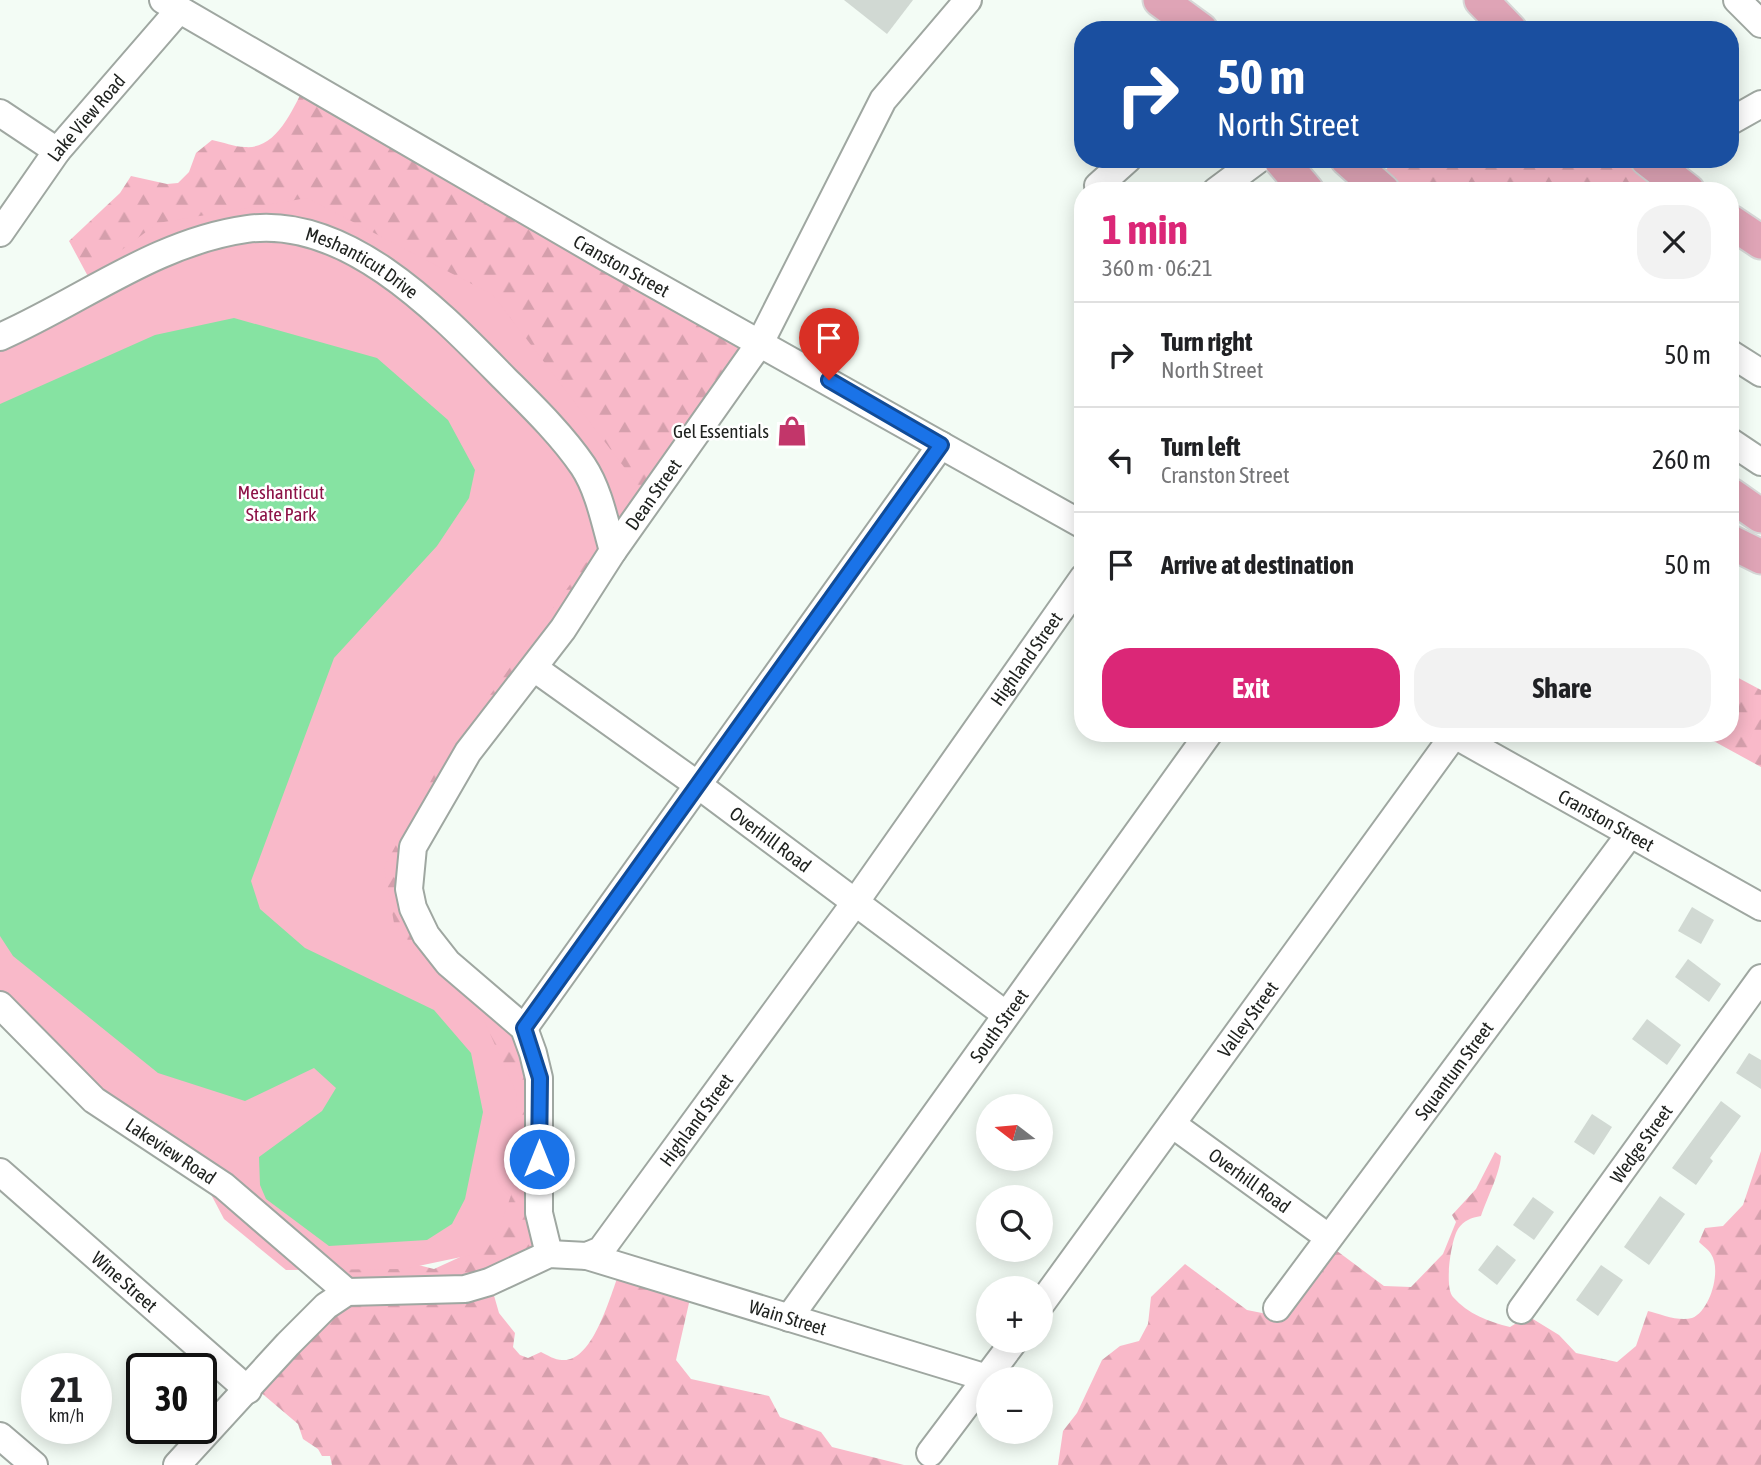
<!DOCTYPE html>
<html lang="en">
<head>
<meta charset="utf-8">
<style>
	body { margin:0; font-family:"Asap Condensed",sans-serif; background:#f2f2f2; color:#202124; height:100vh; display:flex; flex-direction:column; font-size:26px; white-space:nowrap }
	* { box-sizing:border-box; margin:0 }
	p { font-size:23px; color:#757577 }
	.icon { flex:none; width:38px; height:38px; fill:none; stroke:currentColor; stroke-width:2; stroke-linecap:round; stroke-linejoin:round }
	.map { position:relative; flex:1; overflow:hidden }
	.side { position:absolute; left:1074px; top:182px; width:665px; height:560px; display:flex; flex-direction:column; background:#fff; border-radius:28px; box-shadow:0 4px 18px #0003 }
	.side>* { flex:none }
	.guide { position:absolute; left:1074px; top:21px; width:665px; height:147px; border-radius:28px; box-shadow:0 4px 18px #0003; background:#1a4fa0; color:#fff; overflow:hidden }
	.needle { width:46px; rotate:286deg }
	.tools { position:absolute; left:976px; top:1094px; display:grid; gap:14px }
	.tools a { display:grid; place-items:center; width:77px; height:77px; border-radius:50%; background:#fff; box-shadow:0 4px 18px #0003; font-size:35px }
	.speed { position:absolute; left:21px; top:1353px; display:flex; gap:14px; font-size:35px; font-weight:700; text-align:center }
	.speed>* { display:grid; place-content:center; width:91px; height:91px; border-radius:50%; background:#fff; box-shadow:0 4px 18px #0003; line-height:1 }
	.speed small { font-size:18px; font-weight:400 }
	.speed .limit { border:4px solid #111; border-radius:10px; background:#fff; color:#111 }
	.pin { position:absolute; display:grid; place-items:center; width:60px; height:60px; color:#fff; margin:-72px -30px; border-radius:50% 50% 50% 0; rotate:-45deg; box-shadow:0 0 7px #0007 }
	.pin .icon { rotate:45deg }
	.me { position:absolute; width:77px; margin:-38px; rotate:0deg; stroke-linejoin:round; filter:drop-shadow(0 0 5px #0008) }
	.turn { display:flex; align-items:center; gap:24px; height:147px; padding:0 28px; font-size:32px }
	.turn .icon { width:91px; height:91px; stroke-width:2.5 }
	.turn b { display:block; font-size:49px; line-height:60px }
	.round { display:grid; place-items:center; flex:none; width:74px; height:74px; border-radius:28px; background:#f2f2f2 }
	.headline { display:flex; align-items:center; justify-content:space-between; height:119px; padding:0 28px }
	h1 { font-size:42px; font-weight:700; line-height:52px; color:#db2777 }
	.action { display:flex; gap:14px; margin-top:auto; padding:14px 28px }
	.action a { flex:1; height:80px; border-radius:28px; background:#db2777; color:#fff; font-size:28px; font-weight:700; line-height:80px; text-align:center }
	.action a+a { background:#f2f2f2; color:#202124 }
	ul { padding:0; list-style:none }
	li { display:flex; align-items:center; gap:21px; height:105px; padding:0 28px; border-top:2px solid #e0e0e0 }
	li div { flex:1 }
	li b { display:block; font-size:26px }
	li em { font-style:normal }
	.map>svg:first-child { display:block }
</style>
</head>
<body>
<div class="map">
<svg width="1761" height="1465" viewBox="0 0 1761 1465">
	<defs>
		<pattern id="forest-firs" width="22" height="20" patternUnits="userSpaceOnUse" patternTransform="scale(1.75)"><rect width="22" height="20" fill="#f9b9c9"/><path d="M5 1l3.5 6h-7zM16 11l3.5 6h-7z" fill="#d59fac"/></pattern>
	</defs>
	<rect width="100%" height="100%" fill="#f3fcf5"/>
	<g fill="url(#forest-firs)">
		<path d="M306 83 753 338 413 843 416 919 524 1035 547 1251 491 1285 499 1313 515 1333 513 1347 520 1355 528 1358 541 1352C547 1355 555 1360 562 1360 594 1363 611 1292 621 1268L692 1290 676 1360 691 1379 769 1396 780 1417 821 1432 832 1447 904 1465H332L330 1456H322L318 1449 303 1439 298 1424 252 1385 341 1293 0 933 351 1248 434 1269 469 1253 302 953 91 282 69 241 120 193 131 176 167 184 178 183 189 172 196 153 212 140C223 142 234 147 245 147 277 150 294 107 306 83Z"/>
		<polygon points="1396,159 1647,159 1664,191 1366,191"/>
		<polygon points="1731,674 1761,690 1761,767 1699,733 1731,733"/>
		<path d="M1761 1151V1465H1058L1063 1431 1077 1413 1102 1360 1120 1346 1139 1341 1148 1324 1151 1297 1185 1264 1247 1310 1272 1315 1333 1248 1384 1286 1411 1287 1443 1254 1456 1222 1452 1215 1476 1189 1495 1152 1501 1156C1500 1173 1487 1198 1481 1216 1471 1218 1464 1220 1458 1229 1451 1240 1444 1287 1453 1297 1468 1314 1489 1322 1510 1327L1528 1316 1559 1335 1576 1353 1617 1362 1636 1346 1648 1311C1660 1314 1679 1322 1692 1318 1710 1311 1722 1270 1711 1254 1709 1250 1703 1246 1699 1242L1705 1228 1723 1226 1743 1205Z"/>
	</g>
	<polygon fill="#f9b9c9" points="307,198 493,295 640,488 440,764 384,867 394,923 428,966 483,1018 516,1092 517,1178 499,1230 485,1252 404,1269 286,1270 224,1219 204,1181 0,1002 0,335 11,332 158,223"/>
	<polygon fill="#86e3a2" points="234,318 377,358 448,420 475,470 469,498 437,546 334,658 251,881 260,909 305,948 434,1010 471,1053 483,1112 465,1199 452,1224 427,1240 329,1246 266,1199 260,1185 259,1157 322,1111 336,1088 314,1068 245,1101 158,1073 13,956 0,936 0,404 155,335"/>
	<g fill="#d1d9d3">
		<polygon points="844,0 913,0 887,34"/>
		<polygon points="1692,907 1714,920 1701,944 1678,931"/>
		<polygon points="1688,959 1721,984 1709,1002 1675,977"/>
		<polygon points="1647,1019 1681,1045 1667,1065 1632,1039"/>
		<polygon points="1749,1053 1761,1060 1761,1089 1736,1073"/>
		<polygon points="1721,1101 1741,1116 1710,1158 1713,1161 1696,1185 1672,1168"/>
		<polygon points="1592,1114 1612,1127 1594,1155 1574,1142"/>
		<polygon points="1660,1196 1685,1214 1649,1265 1624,1247"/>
		<polygon points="1533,1197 1554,1212 1534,1240 1513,1225"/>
		<polygon points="1497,1245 1516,1260 1497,1285 1478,1270"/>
		<polygon points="1601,1265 1623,1280 1598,1316 1576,1300"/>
	</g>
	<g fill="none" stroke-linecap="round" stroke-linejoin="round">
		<g stroke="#9fa7a1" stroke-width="30">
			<g id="minor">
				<path id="s1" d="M163 0 604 256 1083 525"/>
				<polyline points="1737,0 1761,24"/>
				<polyline points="0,113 57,151"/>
				<polyline points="1731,121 1761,104"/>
				<polyline points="1099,191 1098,186 1128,159"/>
				<polyline points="1216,191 1259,159"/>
				<path id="s2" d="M0 233 57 151 179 10"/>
				<path id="s3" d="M0 337C82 301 155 242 247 229 348 215 441 314 505 379 532 406 561 434 583 466 599 490 605 523 613 551"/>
				<polyline points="1731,354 1761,373"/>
				<polyline points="1731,442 1761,462"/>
				<path id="s4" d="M534 668 698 785 1005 1014"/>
				<path id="s5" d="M1451 733 1761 907"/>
				<path id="s6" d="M0 1005 94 1100 224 1186 347 1292"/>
				<polyline points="524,1028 941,445"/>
				<path id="s7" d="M1172 1124 1328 1237"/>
				<path id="s8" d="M0 1172 248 1390"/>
				<path id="s9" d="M549 1254 539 1213V1078L533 1053 524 1028 448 963 426 935 413 908 409 889 413 847 468 752 563 629 613 551 760 343 883 100 968 0"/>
				<path id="s10" d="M587 1256 987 1378"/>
				<path id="s11" d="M1041 1304 1454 735"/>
				<path id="s12" d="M1277 1308 1630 834"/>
				<path id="s13" d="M1521 1310 1761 978"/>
				<path id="s14" d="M789 1318 1209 733"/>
				<polyline points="0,1436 34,1465"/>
				<polyline points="930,1453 1015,1340"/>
				<path id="s15" d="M177 1465 288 1344 326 1306 347 1292 465 1289 489 1282 549 1254 587 1256 601 1250 854 904 1083 578"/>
			</g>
		</g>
		<g stroke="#d7d7d7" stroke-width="37">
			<g id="major">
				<polyline points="1160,0 1201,30"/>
				<polyline points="1481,0 1510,30"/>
				<polyline points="1280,159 1307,191"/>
				<polyline points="1347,159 1383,191"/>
				<polyline points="1647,159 1688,191"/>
				<polyline points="1731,222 1761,242"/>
				<polyline points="1731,495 1761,516"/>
				<polyline points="1731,542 1761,557"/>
			</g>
		</g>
		<use href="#minor" stroke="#fff" stroke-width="26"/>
		<use href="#major" stroke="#dfa4b6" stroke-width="33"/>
	</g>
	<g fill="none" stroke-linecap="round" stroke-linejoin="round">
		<g stroke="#114b97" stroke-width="18">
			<polyline id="route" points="539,1159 540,1078 524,1028 941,445 829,380"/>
		</g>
		<use href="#route" stroke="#1a73e8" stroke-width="12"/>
	</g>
	<defs>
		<g id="shop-bare" transform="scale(2.415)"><path d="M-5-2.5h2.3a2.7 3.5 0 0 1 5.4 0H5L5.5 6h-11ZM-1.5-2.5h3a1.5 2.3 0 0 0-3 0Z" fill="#c2366a" stroke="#fff" stroke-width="2.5" paint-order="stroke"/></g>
	</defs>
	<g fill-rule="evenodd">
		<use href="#shop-bare" x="792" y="431"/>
	</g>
	<g text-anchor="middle" stroke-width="5" stroke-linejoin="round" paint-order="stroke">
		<g font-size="19" fill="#202320" stroke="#fff">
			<text dy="7" stroke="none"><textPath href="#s2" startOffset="144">Lake View Road</textPath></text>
			<text dy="7" stroke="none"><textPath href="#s3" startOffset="394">Meshanticut Drive</textPath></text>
			<text dy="7" stroke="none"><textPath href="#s1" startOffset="530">Cranston Street</textPath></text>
			<text dy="7" stroke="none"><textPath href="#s9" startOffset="884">Dean Street</textPath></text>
			<text dy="7" stroke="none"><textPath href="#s15" startOffset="1234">Highland Street</textPath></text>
			<text dy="7" stroke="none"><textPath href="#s5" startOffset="178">Cranston Street</textPath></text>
			<text dy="7" stroke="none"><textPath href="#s4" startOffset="292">Overhill Road</textPath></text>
			<text dy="7" stroke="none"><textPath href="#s11" startOffset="352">Valley Street</textPath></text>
			<text dy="7" stroke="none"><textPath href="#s14" startOffset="360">South Street</textPath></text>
			<text dy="7" stroke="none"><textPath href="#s12" startOffset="296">Squantum Street</textPath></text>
			<text dy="7" stroke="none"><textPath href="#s15" startOffset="667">Highland Street</textPath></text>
			<text dy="7" stroke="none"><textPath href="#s13" startOffset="205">Wedge Street</textPath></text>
			<text dy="7" stroke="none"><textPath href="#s6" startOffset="226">Lakeview Road</textPath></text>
			<text dy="7" stroke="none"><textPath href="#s7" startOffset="96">Overhill Road</textPath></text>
			<text dy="7" stroke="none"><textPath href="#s8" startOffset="166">Wine Street</textPath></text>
			<text dy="7" stroke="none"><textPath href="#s10" startOffset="210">Wain Street</textPath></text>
		</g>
		<g font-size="19" fill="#202320" stroke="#fff" text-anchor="end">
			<text x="769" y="438">Gel Essentials</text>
		</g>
		<g font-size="19" fill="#8c1146" stroke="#fff">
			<text x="281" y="499">Meshanticut<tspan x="281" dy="22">State Park</tspan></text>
		</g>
	</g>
</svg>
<div class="tools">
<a><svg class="needle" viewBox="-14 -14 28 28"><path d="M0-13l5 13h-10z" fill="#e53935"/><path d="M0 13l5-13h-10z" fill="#757577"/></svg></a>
<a><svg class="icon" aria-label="search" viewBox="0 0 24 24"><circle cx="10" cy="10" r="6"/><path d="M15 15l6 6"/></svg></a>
<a>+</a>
<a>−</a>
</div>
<div class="speed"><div>21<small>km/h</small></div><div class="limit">30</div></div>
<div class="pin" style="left:829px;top:380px;background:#d93025"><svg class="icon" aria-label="arrive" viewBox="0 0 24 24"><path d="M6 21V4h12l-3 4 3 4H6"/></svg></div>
<svg class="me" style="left:539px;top:1159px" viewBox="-20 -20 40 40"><circle r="17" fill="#1a73e8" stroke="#fff" stroke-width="3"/><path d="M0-11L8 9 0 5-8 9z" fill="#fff"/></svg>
<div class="guide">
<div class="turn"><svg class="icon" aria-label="right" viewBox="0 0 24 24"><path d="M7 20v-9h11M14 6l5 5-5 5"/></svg><div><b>50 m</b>North Street</div></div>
</div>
<section class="side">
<div class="headline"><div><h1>1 min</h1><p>360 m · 06:21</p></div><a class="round"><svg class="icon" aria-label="close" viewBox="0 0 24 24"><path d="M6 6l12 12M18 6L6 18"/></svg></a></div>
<ul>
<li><svg class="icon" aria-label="right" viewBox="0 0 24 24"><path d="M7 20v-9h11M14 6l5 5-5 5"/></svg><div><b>Turn right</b><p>North Street</p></div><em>50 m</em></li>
<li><svg class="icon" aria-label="left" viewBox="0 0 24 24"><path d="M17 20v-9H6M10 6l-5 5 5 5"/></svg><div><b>Turn left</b><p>Cranston Street</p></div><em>260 m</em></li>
<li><svg class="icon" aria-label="arrive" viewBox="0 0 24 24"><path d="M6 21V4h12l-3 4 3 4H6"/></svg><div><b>Arrive at destination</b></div><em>50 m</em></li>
</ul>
<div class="action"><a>Exit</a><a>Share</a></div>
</section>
</div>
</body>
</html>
